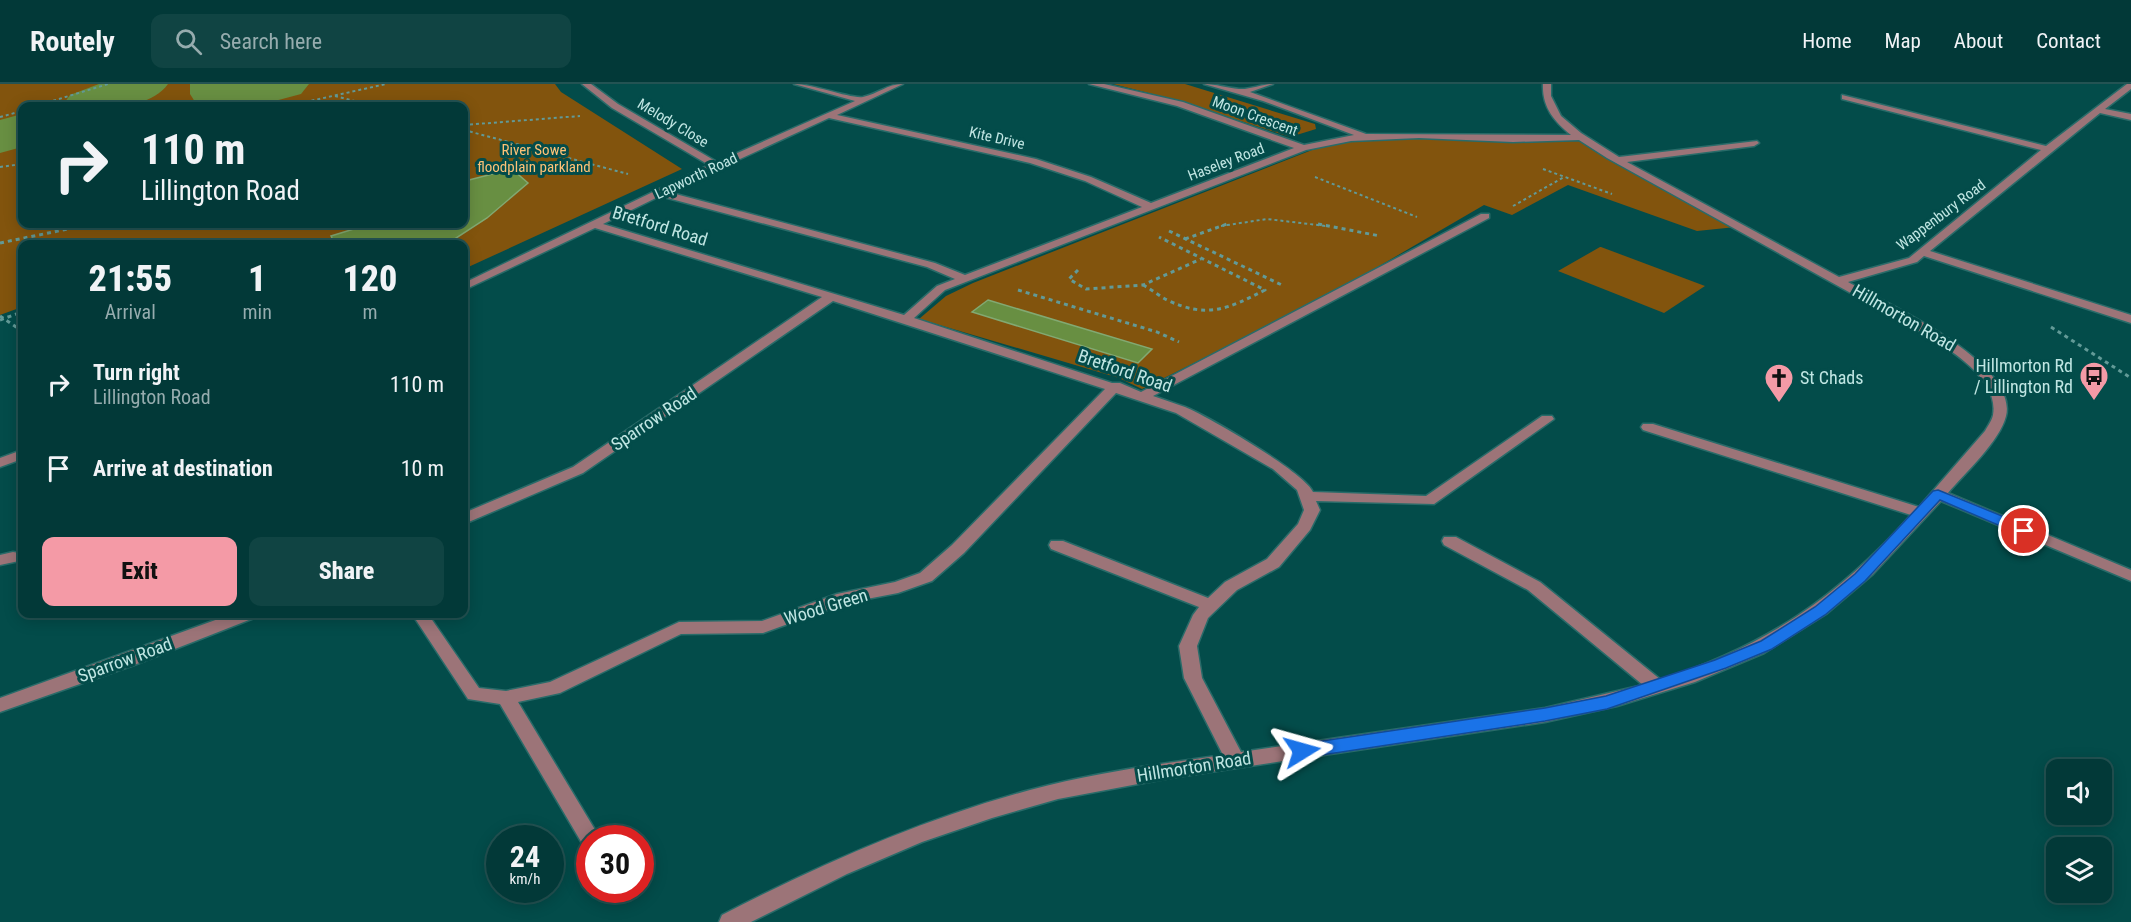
<!DOCTYPE html>
<html lang="en">
<head>
<meta charset="utf-8">
<style>
	body { margin:0; font-family:"Roboto Condensed",sans-serif; background:#104443; color:#f1f3f6; height:100vh; display:flex; flex-direction:column; font-size:22px; white-space:nowrap }
	* { box-sizing:border-box; margin:0 }
	p { font-size:20px; color:#96acae }
	.icon { flex:none; width:33px; height:33px; fill:none; stroke:currentColor; stroke-width:2; stroke-linecap:round; stroke-linejoin:round }
	.map { position:relative; flex:1; overflow:hidden }
	.side { position:absolute; left:18px; top:156px; width:450px; height:378px; display:flex; flex-direction:column; background:#023938; border-radius:12px; box-shadow:0 3px 15px #0003,0 0 0 2px #235353 }
	.side>* { flex:none }
	.hud { position:absolute; left:18px; top:18px; width:450px; height:126px; border-radius:12px; box-shadow:0 3px 15px #0003,0 0 0 2px #235353; background:#023938; color:#f1f3f6; overflow:hidden }
	.controls { position:absolute; left:2046px; top:675px; display:grid; gap:12px }
	.controls a { display:grid; place-items:center; width:66px; height:66px; border-radius:12px; background:#023938; box-shadow:0 3px 15px #0003,0 0 0 2px #235353; font-size:30px }
	.speed { position:absolute; left:486px; top:741px; display:flex; gap:12px; font-size:30px; font-weight:700; text-align:center }
	.speed>* { display:grid; place-content:center; width:78px; height:78px; border-radius:50%; background:#023938; box-shadow:0 3px 15px #0003,0 0 0 2px #235353; line-height:1 }
	.speed small { font-size:15px; font-weight:400 }
	.speed .limit { border:9px solid #d22; background:#fff; color:#111 }
	.pin { position:absolute; display:grid; place-items:center; width:51px; height:51px; color:#fff; margin:-26px; border:3px solid #fff; border-radius:50%; box-shadow:0 2px 6px #0007 }
	.me { position:absolute; width:66px; margin:-33px; rotate:82deg; stroke-linejoin:round; filter:drop-shadow(0 0 4px #0008) }
	.turn { display:flex; align-items:center; gap:21px; height:126px; padding:0 24px; font-size:27px }
	.turn .icon { width:78px; height:78px; stroke-width:2.5 }
	.turn b { display:block; font-size:42px; line-height:51px }
	.eta { display:flex; justify-content:space-evenly; align-items:center; height:102px; text-align:center }
	.eta b { font-size:36px; font-weight:800; line-height:42px }
	.cta { display:flex; gap:12px; margin-top:auto; padding:12px 24px }
	.cta a { flex:1; height:69px; border-radius:12px; background:#f49aa6; color:#111; font-size:24px; font-weight:800; line-height:69px; text-align:center }
	.cta a+a { background:#104443; color:#f1f3f6 }
	ul { padding:0; list-style:none }
	li { display:flex; align-items:center; gap:18px; height:84px; padding:0 24px }
	li div { flex:1 }
	li b { display:block; font-size:22px }
	li em { font-style:normal }
	header { display:flex; align-items:center; gap:36px; box-sizing:border-box; height:84px; padding:0 30px; background:#023938; border-bottom:2px solid #235353 }
	header strong { font-size:28px }
	nav { display:flex; gap:33px; margin-inline-start:auto; font-size:21px }
	.search { width:420px; height:54px; background:#104443; display:flex; align-items:center; gap:15px; box-sizing:border-box; padding:0 21px; border-radius:12px; color:#96acae; font-size:22px }
	.map>svg:first-child { display:block }
</style>
</head>
<body>
<header>
<strong>Routely</strong>
<div class="search"><svg class="icon" aria-label="search" viewBox="0 0 24 24"><circle cx="10" cy="10" r="6"/><path d="M15 15l6 6"/></svg>Search here</div>
<nav><a>Home</a><a>Map</a><a>About</a><a>Contact</a></nav>
</header>
<div class="map">
<svg width="2131" height="838" viewBox="0 0 2131 838">
	<rect width="100%" height="100%" fill="#034c4a"/>
	<g fill="#82540d" fill-rule="evenodd">
		<path d="M0 0H555L561 8 682 85 464 185V160H22V223L0 231ZM22 22H464V140H22Z"/>
		<polygon points="1113,0 1185,0 1315,40 1316,45 1290,53 1176,16"/>
		<polygon points="1403,53 1500,58 1582,57 1609,76 1736,143 1697,147 1568,101 1512,131 1484,121 1321,216 1142,305 1119,294 919,235 946,212 973,199 1312,66 1339,59"/>
		<polygon points="1600,163 1601,163 1705,202 1664,229 1558,187"/>
	</g>
	<g fill="#688f42" stroke="#82a972" stroke-width="1.5">
		<polygon points="512,85 528,99 487,134 447,160 335,160 331,152 370,140 464,140 464,100 469,96"/>
		<polygon points="988,216 1152,265 1138,279 972,228"/>
	</g>
	<g fill="none" stroke-linecap="round" stroke-linejoin="round">
		<g fill="#688f42" fill-rule="evenodd">
			<path d="M99 0H168C148 28 94 25 62 22L70 11Z"/>
			<polygon points="190,0 309,0 301,10 256,22 197,21 190,10"/>
			<polygon points="22,30 22,63 0,69 0,36"/>
		</g>
		<g stroke="#296b69" stroke-width="3">
			<g id="minor">
				<path d="M582 0H591L618 20 717 78 855 17 794 0C813 0 851 15 863 13 878 10 887 0 903 0L837 31 1036 75 1091 93 1151 119 1294 64 1177 22 1089 0H1104L1183 18 1304 61 1354 51 1263 17 1204 0C1216 0 1227 4 1239 5 1249 6 1262 0 1273 0L1250 8 1366 50 1571 51C1554 37 1542 23 1543 0H1551V12L1561 32 1581 49 1619 73 1757 57 1759 59 1754 62 1627 78 1839 193 1909 174 2041 66 1842 15V11L2046 62 2127 0H2131V5L2105 25 2131 30V36L2100 29 1930 167 2131 231V239L1924 172 1917 178 1848 198C1885 218 2019 279 2006 332 2000 357 1965 389 1948 409L2131 486V497L1941 417 1873 490 1826 530 1764 569 1695 598 1617 622 1545 638 1170 694 1058 715 992 734 922 758 847 790 751 838H719L722 831C821 780 923 735 1030 706 1093 689 1159 680 1223 671L1184 594 1179 562 1193 531 1199 523 1051 465 1049 461 1051 457H1063L1208 514 1225 498 1267 475 1298 440 1304 426 1297 406 1273 385 1176 329 1116 309 964 469 932 497 898 509 846 519 763 549 681 550 560 609 518 618 600 754H590V764L583 761 500 620 468 615 412 530H428L479 604 506 607 550 598 679 538 762 537 837 510 895 498 920 489 952 461 1105 305 833 217 583 389 464 440V429L573 383 822 213 595 144 464 206V199L709 81 612 24ZM829 34 1030 79 1085 97 1142 123 965 191 935 179 668 108ZM1419 54 1513 58 1579 56 1607 74 1932 254C1955 270 1999 296 1993 331 1992 336 1988 342 1985 347L1919 423 1653 340H1643L1641 343 1643 346 1911 431C1838 513 1766 562 1661 596L1540 498 1456 453H1444L1442 457 1444 461 1528 506 1643 601 1545 624 1241 668 1202 594 1197 562 1208 534 1237 506 1279 483 1310 446 1320 426 1316 417 1434 420 1554 335 1552 332H1542L1426 412 1313 408C1304 388 1207 332 1185 323 1174 319 1164 316 1153 312L1489 134V130H1481L1141 308 1120 299H1112L914 234 945 206 1306 66 1351 57ZM660 112 927 183 955 195 937 202 904 231 603 140Z"/>
				<polygon points="22,366 22,375 0,383 0,374"/>
				<polygon points="13,468 19,469 21,473 19,477 0,481 0,471"/>
				<polygon points="232,530 256,530 254,534 134,581 0,628 0,614"/>
			</g>
		</g>
		<g stroke="#629a97" stroke-width="2" stroke-dasharray="3 3" stroke-linecap="butt">
			<polyline points="335,12 374,22"/>
			<polyline points="36,22 108,0"/>
			<polyline points="288,22 386,0"/>
			<polyline points="0,33 22,27"/>
			<polyline points="464,41 580,32"/>
			<polyline points="464,46 628,90"/>
			<polyline points="0,83 22,80"/>
			<polyline points="1543,85 1612,110"/>
			<polyline points="1315,93 1417,133"/>
			<polyline points="1513,122 1564,93"/>
			<polyline points="84,142 94,140"/>
			<polyline points="1221,142 1267,135 1326,142"/>
		</g>
		<g stroke="#629a97" stroke-width="3" stroke-dasharray="4 4" stroke-linecap="butt">
			<polyline points="1318,140 1380,152"/>
			<polyline points="1169,147 1284,202"/>
			<polyline points="1185,155 1227,140"/>
			<polyline points="0,159 92,140"/>
			<polyline points="1078,186 1069,195 1086,205 1143,201 1201,175"/>
			<path d="M1143 201C1151 205 1159 212 1167 216 1207 235 1228 225 1265 206L1159 153"/>
			<polyline points="1018,206 1157,248 1179,258"/>
			<polyline points="0,232 22,247"/>
			<polyline points="0,236 22,228"/>
			<polyline points="2051,243 2131,294"/>
		</g>
		<use href="#minor" fill="#9c7478" fill-rule="evenodd"/>
	</g>
	<polygon fill="#1a73e8" stroke="#114b97" stroke-width="1.5" points="1938,406 2029,443 2031,447 2029,450 2019,450 1940,416 1865,497 1825,531 1772,565 1726,584 1607,625 1545,637 1302,674 1296,672 1294,667 1296,662 1302,660 1545,624 1606,612 1715,576 1761,557 1815,523 1855,490 1933,407"/>
	<defs>
		<g id="bus-pin" transform="scale(1.5)"><path d="M0 17L-7.5 6A9.5 9.5 0 1 1 7.5 6Z" fill="#f49aa6" stroke="#034c4a"/><path d="M-5-6H5V4H4V6H2V4H-2V6H-4V4H-5ZM-3.5-4V0h7V-4ZM-3.5 1.2v1.5H-2V1.2ZM2 1.2v1.5H3.5V1.2Z" fill="#111"/></g>
		<g id="church-pin" transform="scale(1.5)"><path d="M0 17L-7.5 6A9.5 9.5 0 1 1 7.5 6Z" fill="#f49aa6" stroke="#034c4a"/><path d="M-1.2-6h2.4v3.5h3.3v2.4h-3.3V6h-2.4V-.1h-3.3v-2.4h3.3Z" fill="#111"/></g>
	</defs>
	<g fill-rule="evenodd">
		<use href="#bus-pin" x="2094" y="292"/>
		<use href="#church-pin" x="1779" y="294"/>
	</g>
	<g text-anchor="middle" stroke-width="6" stroke-linejoin="round" paint-order="stroke">
		<g font-size="15" fill="#c0e6e3" stroke="#034c4a">
			<text transform="translate(1255 32) rotate(20)" y="5">Moon Crescent</text>
			<text transform="translate(673 39) rotate(31)" y="5">Melody Close</text>
			<text transform="translate(997 54) rotate(13)" y="5">Kite Drive</text>
			<text transform="translate(1226 78) rotate(-21)" y="5">Haseley Road</text>
			<text transform="translate(696 92) rotate(-25)" y="5">Lapworth Road</text>
			<text transform="translate(1941 131) rotate(-37)" y="5">Wappenbury Road</text>
		</g>
		<g font-size="15" fill="#fec277" stroke="#034c4a">
			<text x="534" y="71">River Sowe<tspan x="534" dy="17">floodplain parkland</tspan></text>
		</g>
		<g font-size="18" fill="#c0e6e3" stroke="#034c4a">
			<text transform="translate(660 142) rotate(17)" y="6">Bretford Road</text>
			<text transform="translate(1904 234) rotate(30)" y="6">Hillmorton Road</text>
			<text transform="translate(1125 287) rotate(19)" y="6">Bretford Road</text>
			<text transform="translate(654 335) rotate(-34)" y="6">Sparrow Road</text>
			<text transform="translate(826 523) rotate(-17)" y="6">Wood Green</text>
			<text transform="translate(125 576) rotate(-20)" y="6">Sparrow Road</text>
			<text transform="translate(1194 683) rotate(-9)" y="6">Hillmorton Road</text>
		</g>
		<g font-size="18" fill="#c0e6e3" stroke="#034c4a" text-anchor="end">
			<text x="2073" y="288">Hillmorton Rd<tspan x="2073" dy="21">/ Lillington Rd</tspan></text>
			<text x="1800" y="300" text-anchor="start">St Chads</text>
		</g>
	</g>
</svg>
<div class="controls">
<a><svg class="icon" aria-label="sound" viewBox="0 0 24 24"><path d="M4 9h4l5-4v14l-5-4H4zM17 9q2 3 0 6"/></svg></a>
<a><svg class="icon" aria-label="layers" viewBox="0 0 24 24"><path d="M12 4l9 5-9 5-9-5zM3 14l9 5 9-5"/></svg></a>
</div>
<div class="speed"><div>24<small>km/h</small></div><div class="limit">30</div></div>
<div class="pin" style="left:2024px;top:447px;background:#d93025"><svg class="icon" aria-label="arrive" viewBox="0 0 24 24"><path d="M6 21V4h12l-3 4 3 4H6"/></svg></div>
<svg class="me" style="left:1302px;top:667px" viewBox="-20 -20 40 40"><path d="M0-17L14 15 0 8-14 15z" fill="#1a73e8" stroke="#fff" stroke-width="4"/></svg>
<div class="hud">
<div class="turn"><svg class="icon" aria-label="right" viewBox="0 0 24 24"><path d="M7 20v-9h11M14 6l5 5-5 5"/></svg><div><b>110 m</b>Lillington Road</div></div>
</div>
<section class="side">
<div class="eta">
<div><b>21:55</b><p>Arrival</p></div>
<div><b>1</b><p>min</p></div>
<div><b>120</b><p>m</p></div>
</div>
<ul>
<li><svg class="icon" aria-label="right" viewBox="0 0 24 24"><path d="M7 20v-9h11M14 6l5 5-5 5"/></svg><div><b>Turn right</b><p>Lillington Road</p></div><em>110 m</em></li>
<li><svg class="icon" aria-label="arrive" viewBox="0 0 24 24"><path d="M6 21V4h12l-3 4 3 4H6"/></svg><div><b>Arrive at destination</b></div><em>10 m</em></li>
</ul>
<div class="cta"><a>Exit</a><a>Share</a></div>
</section>
</div>
</body>
</html>
